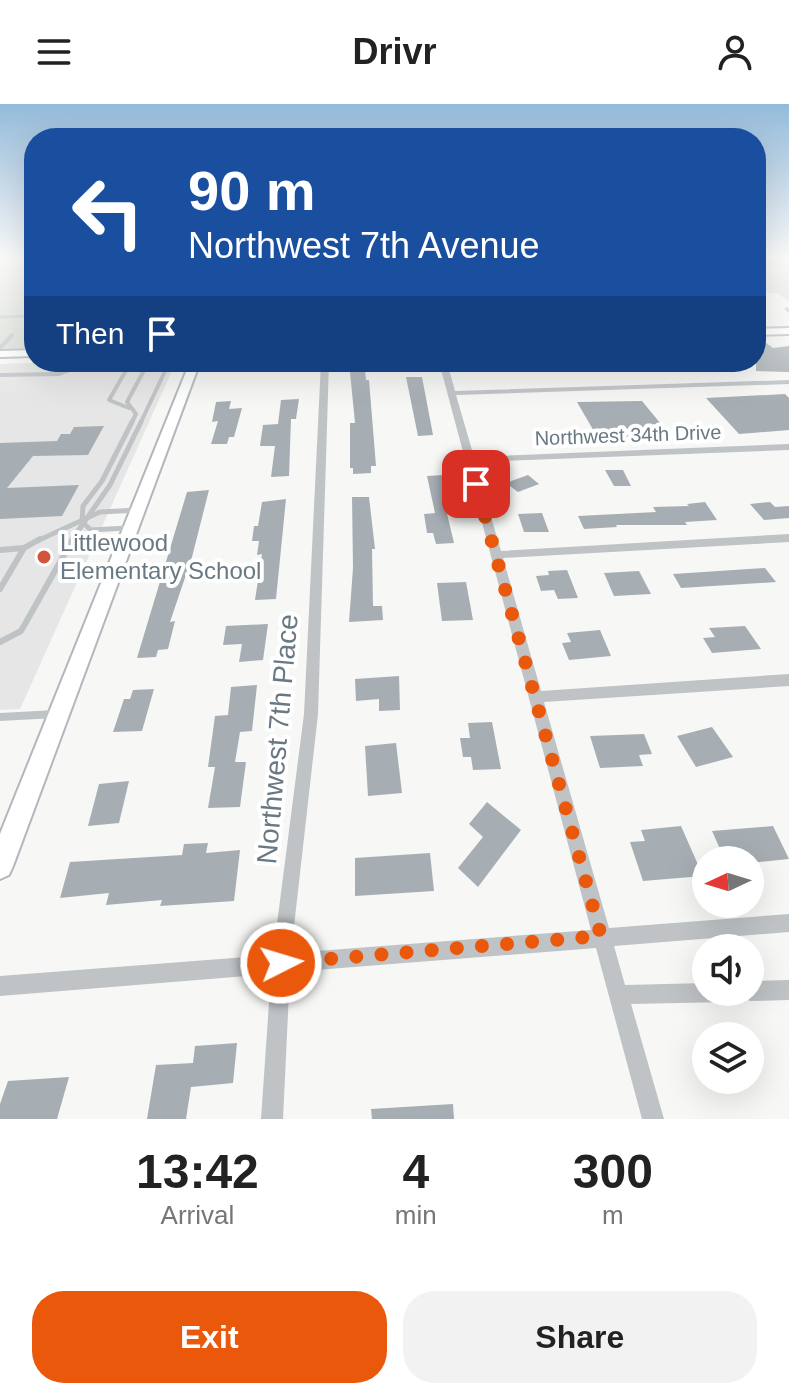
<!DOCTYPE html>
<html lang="en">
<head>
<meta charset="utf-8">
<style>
	body { margin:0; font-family:Helvetica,sans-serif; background:#f2f2f2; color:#222; height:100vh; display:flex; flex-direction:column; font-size:30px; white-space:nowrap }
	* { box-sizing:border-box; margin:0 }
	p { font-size:26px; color:#767676 }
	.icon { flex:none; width:44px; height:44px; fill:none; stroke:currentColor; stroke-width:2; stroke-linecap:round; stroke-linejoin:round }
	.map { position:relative; height:1015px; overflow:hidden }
	.details { display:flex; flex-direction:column; background:#fff; flex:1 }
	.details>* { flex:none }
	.banner { position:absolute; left:24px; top:24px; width:742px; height:244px; border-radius:32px; box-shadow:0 8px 32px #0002; background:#1a4fa0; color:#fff; overflow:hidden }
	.needle { width:52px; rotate:266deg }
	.fabs { position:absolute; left:692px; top:742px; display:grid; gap:16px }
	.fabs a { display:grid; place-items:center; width:72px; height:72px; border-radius:50%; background:#fff; box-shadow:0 8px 32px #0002; font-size:40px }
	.pin { position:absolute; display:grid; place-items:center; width:68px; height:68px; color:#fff; margin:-34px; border-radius:16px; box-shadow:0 4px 12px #0006 }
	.me { position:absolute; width:88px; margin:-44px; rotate:85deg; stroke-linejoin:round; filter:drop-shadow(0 0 6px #0008) }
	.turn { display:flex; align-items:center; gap:28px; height:168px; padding:0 32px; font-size:36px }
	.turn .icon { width:104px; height:104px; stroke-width:2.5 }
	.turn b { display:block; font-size:56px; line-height:68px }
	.then { display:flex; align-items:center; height:76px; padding:0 32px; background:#0003; gap:16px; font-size:30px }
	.eta { display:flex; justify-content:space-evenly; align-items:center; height:136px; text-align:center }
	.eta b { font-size:48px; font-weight:600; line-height:56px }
	.cta { display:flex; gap:16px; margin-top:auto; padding:16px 32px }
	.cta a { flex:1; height:92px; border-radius:32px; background:#ea580c; color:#fff; font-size:32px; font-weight:600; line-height:92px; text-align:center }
	.cta a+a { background:#f2f2f2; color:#222 }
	header { display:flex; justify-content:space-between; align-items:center; height:104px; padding:0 32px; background:#fff; font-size:36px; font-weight:600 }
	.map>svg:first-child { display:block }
</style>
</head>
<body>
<header><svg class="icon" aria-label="menu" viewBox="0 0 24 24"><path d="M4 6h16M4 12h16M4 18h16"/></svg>Drivr<svg class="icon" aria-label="person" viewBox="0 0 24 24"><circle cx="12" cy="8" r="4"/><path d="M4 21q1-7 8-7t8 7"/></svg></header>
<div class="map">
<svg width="789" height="1015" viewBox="0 0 789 1015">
	<rect width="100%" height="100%" fill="#f7f7f5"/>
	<polygon fill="#e5e6e5" points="60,258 176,258 20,605 0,606 0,260"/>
	<g fill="#d7dcd4">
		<polygon points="0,155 34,155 34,244 0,245"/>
		<polygon points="756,155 789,155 789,197 777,189 756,189"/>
	</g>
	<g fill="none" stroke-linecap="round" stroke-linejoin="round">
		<polyline stroke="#b7c3c6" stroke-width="2" points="756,157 789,163"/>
	</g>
	<g fill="#a7aeb3">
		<polygon points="756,238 765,238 773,244 789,242 789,268 756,267"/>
		<polygon points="349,258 364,258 366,276 369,276 376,362 371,362 371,369 353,370 353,364 350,364 350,319 355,319"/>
		<polygon points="406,273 422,273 433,331 418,332"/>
		<polygon points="785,290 789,294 789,326 739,330 706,294"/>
		<polygon points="299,295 296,315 291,315 289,372 271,373 275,342 260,342 263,321 278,320 281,296"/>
		<polygon points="231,297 229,305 242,304 234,333 229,333 227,340 211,340 218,317 212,318 216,298"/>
		<polygon points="642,297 670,331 599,336 577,298"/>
		<polygon points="104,322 88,351 33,352 7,384 79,381 62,412 0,415 0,339 57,337 61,330 70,330 74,323"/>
		<polygon points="605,366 623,366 631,382 614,382"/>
		<polygon points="444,371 450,393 443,393 454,439 436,440 433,429 427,429 424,410 435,409 427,372"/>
		<polygon points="528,371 539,380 518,388 506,379"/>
		<polygon points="209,386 192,453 170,518 175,517 168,545 158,546 156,553 137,554 187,388"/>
		<polygon points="352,393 369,393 375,445 372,445 373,502 382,502 383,516 349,518 353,464"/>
		<polygon points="286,395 276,495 255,496 262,450 257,451 259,437 252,437 254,422 258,422 262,398"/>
		<polygon points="705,398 717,416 685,418 687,421 616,421 617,423 584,425 578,412 656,408 653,403 689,402 687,400"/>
		<polygon points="770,398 775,403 789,402 789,414 764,416 750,400"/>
		<polygon points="542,409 549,428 524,428 518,410"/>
		<polygon points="765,464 776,478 681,484 673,470"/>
		<polygon points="567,466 578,494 558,495 554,486 541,487 536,472 549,471 548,467"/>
		<polygon points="639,467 651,490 614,492 604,469"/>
		<polygon points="466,478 473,516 442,517 437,479"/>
		<polygon points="268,520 263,556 239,558 242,540 223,541 226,522"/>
		<polygon points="745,522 761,545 712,549 703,534 715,533 709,524"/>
		<polygon points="600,526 611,552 569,556 562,539 571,538 567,529"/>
		<polygon points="399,572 400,606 379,607 379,595 356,597 355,575"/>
		<polygon points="257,581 252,627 240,628 235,658 246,658 240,703 208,704 215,663 208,663 215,612 228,611 231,583"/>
		<polygon points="154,585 142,627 113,628 124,595 130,595 133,586"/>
		<polygon points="492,618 501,665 473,666 471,653 463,653 460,634 470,634 468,619"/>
		<polygon points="712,623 733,653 696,663 677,632"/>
		<polygon points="644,630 652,650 639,651 643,662 600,664 590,632"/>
		<polygon points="396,639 402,689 368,692 365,642"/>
		<polygon points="129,677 119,719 88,722 99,680"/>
		<polygon points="487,698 521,726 478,783 458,764 483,733 469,720"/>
		<polygon points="681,722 703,772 643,777 630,738 645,737 641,726"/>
		<polygon points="773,722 789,755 750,759 750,756 725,756 712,727"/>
		<polygon points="208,739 206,749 240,746 234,797 160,802 162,796 106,801 109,789 60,794 70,758 182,751 184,740"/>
		<polygon points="430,749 434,787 355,792 355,754"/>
		<polygon points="237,939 233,979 191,983 186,1015 147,1015 156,961 193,959 195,942"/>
		<polygon points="69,973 57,1015 0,1015 0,1000 8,977"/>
		<polygon points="453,1000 454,1015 372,1015 371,1005"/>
	</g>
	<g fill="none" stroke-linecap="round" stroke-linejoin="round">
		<g stroke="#b1b7bb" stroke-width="4">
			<g id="secondary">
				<polygon points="789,224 789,230 756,231 756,225"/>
				<polygon points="34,246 34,252 0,253 0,247"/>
				<polygon points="190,258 200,258 13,762 9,771 0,775 0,730"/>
			</g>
		</g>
		<polyline stroke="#bfc3c6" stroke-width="3" points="0,213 34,212"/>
		<g stroke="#bfc3c6" stroke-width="4">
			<polyline points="0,244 12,231"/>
			<polyline points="0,271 59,270 91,258"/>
			<polyline points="129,304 109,296 128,263 148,259"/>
			<polyline points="131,320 136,310 127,298 148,259 156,258"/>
			<polyline points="140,320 168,261 166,258"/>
		</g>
		<g stroke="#bfc3c6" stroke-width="5">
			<polyline points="82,418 83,402 102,377 132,318"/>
			<polyline points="82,418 91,426 127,424"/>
			<polyline points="37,437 100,408 138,406"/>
			<polyline points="71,437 110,381 141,318"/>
		</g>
		<g stroke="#bfc3c6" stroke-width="6">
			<polyline points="0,446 24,444 40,435"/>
			<polyline points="0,485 24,444"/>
			<polyline points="0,538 21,527 73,435"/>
		</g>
		<polyline stroke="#bfc3c6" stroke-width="8" points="0,613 56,610"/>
		<g fill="#bfc3c6" fill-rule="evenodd">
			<polygon points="787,203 789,204 789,209 784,205"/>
			<polygon points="321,258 329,258 318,610 291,849 591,826 439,258 447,258 455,287 789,276 789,280 456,291 474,353 789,340 789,346 475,358 501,447 789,430 789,438 503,454 541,587 789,570 789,582 544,598 609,824 789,810 789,828 614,842 625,881 706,879 706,888 738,888 735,895 728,898 631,900 664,1015 642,1015 596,844 290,868 283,1015 261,1015 271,870 0,892 0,872 273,851 304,610"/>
			<polygon points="789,876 789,896 750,897 743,894 741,888 750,888 750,877"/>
		</g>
		<use href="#secondary" fill="#fff" fill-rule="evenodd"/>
	</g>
	<linearGradient id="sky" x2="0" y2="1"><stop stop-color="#94bada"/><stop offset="0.52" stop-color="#fbfbfa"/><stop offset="1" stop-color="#fbfbfa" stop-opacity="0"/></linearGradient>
	<rect width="789" height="297" fill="url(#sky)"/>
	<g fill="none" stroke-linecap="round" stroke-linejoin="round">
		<polyline stroke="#ea580c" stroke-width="14" stroke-dasharray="0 25.2" points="281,859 601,832 476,380"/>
	</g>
	<circle fill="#d25439" stroke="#fff" stroke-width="3" cx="44" cy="453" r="8"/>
	<g text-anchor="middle" stroke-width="8" stroke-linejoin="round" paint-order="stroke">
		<g font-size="20" fill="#697983" stroke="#fff">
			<text transform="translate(628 331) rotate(-2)" y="7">Northwest 34th Drive</text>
		</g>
		<g font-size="24" fill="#697983" stroke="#fff" text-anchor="start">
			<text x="60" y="447">Littlewood<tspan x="60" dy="28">Elementary School</tspan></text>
		</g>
		<g font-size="28" fill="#697983" stroke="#fff">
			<text transform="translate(277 635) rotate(-85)" y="10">Northwest 7th Place</text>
		</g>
	</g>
</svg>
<div class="fabs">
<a><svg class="needle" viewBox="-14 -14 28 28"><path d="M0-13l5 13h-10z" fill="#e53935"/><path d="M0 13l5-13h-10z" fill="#767676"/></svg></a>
<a><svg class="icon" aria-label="sound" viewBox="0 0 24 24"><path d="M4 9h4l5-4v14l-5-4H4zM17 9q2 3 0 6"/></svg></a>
<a><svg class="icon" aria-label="layers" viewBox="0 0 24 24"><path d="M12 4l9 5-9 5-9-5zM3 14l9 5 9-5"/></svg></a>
</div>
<div class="pin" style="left:476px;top:380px;background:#d93025"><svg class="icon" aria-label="arrive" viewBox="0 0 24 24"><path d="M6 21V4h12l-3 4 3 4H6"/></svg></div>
<svg class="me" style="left:281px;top:859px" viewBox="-20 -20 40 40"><circle r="17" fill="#ea580c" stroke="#fff" stroke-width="3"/><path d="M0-11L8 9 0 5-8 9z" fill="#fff"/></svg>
<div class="banner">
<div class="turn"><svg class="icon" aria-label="left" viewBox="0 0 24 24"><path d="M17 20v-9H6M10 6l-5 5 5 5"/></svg><div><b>90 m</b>Northwest 7th Avenue</div></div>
<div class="then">Then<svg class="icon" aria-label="arrive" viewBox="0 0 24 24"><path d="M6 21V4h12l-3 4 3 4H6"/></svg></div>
</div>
</div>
<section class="details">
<div class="eta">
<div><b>13:42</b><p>Arrival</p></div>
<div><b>4</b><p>min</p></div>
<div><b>300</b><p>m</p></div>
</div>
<div class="cta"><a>Exit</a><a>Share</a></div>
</section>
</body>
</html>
